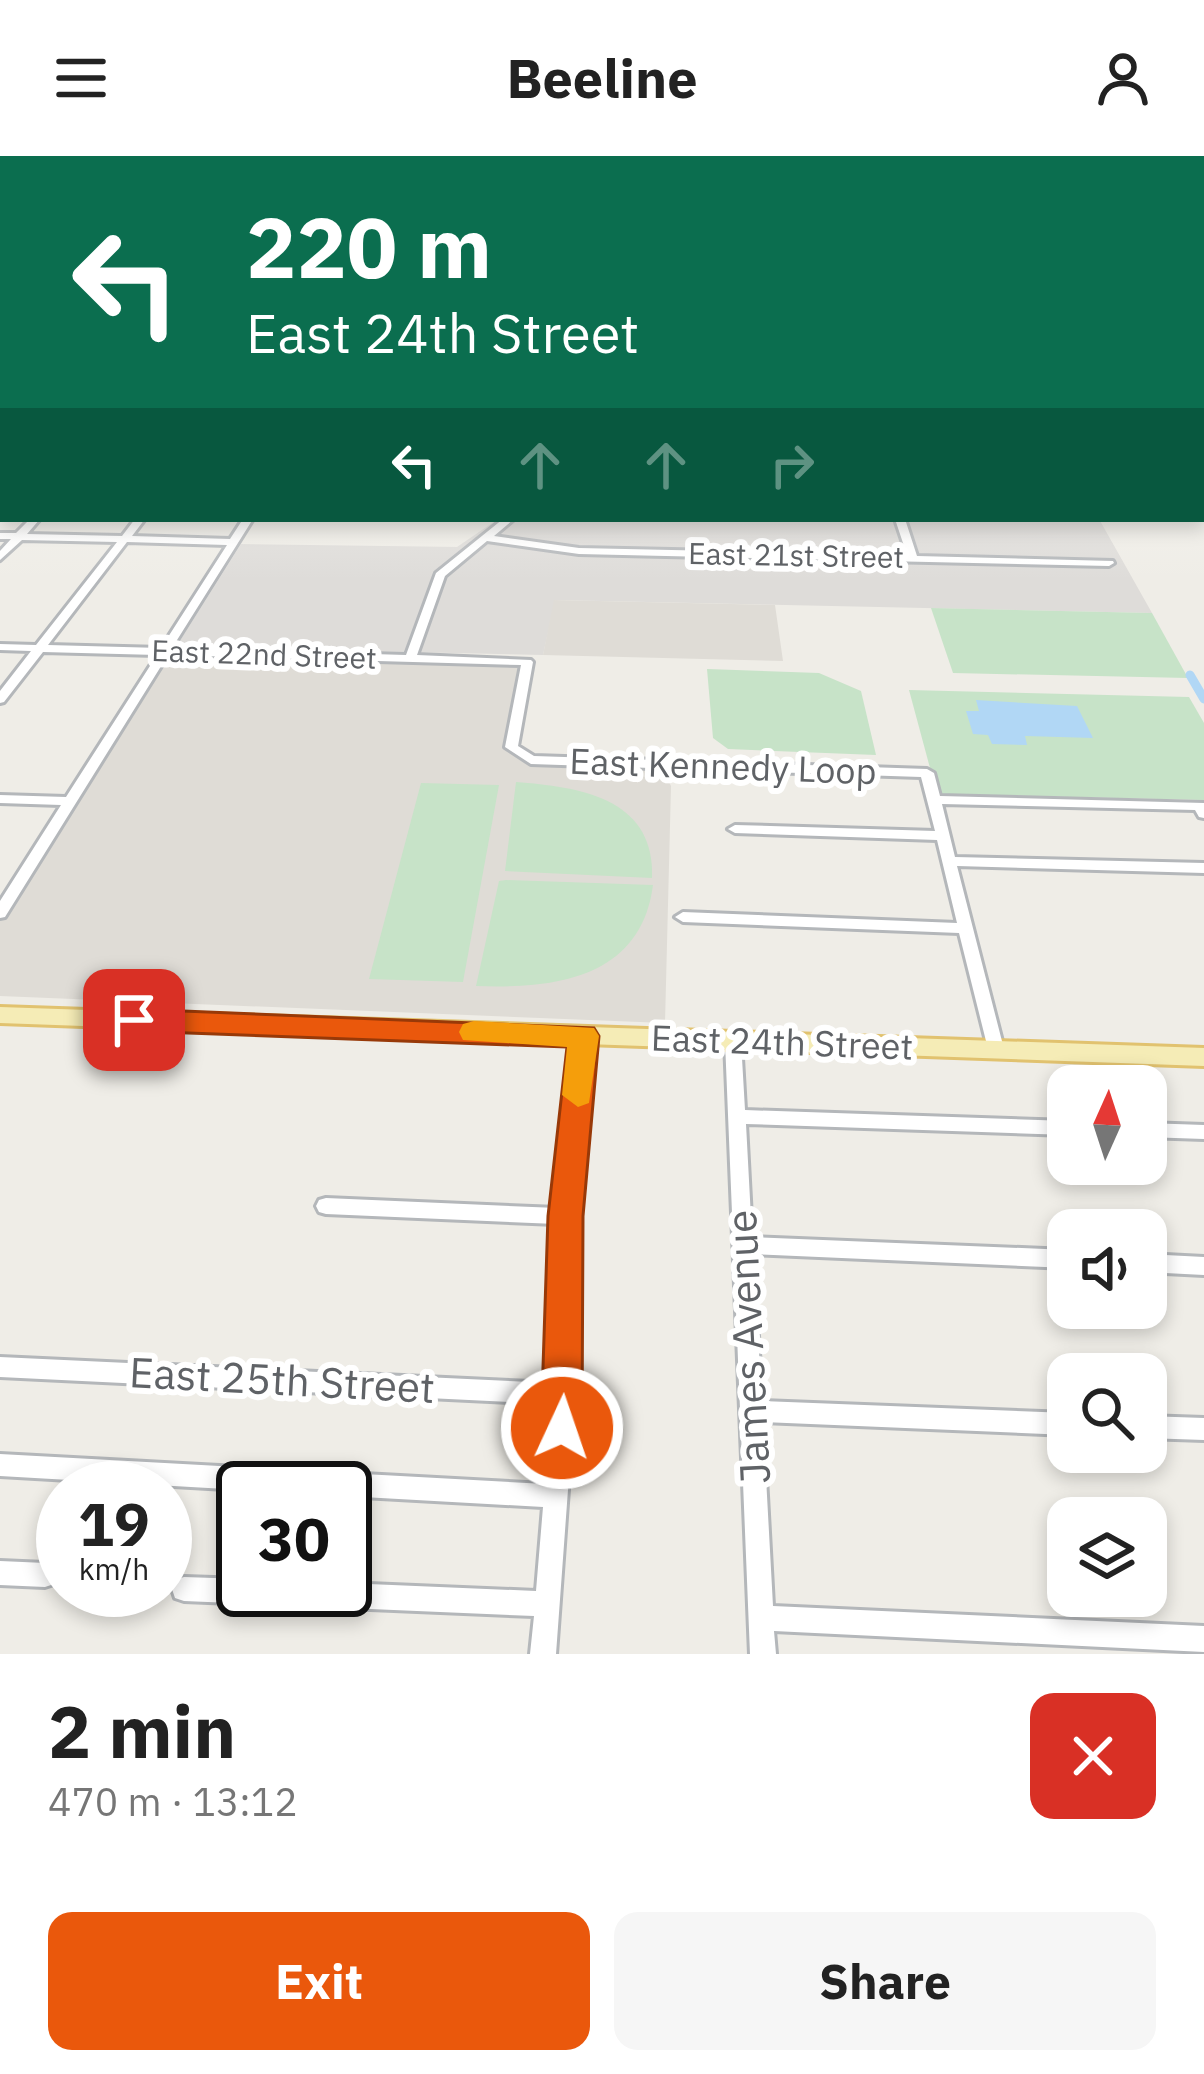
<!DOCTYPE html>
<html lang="en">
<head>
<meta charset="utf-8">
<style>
	body { margin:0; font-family:"IBM Plex Sans",sans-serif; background:#f6f6f6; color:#222; height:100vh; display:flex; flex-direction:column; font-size:45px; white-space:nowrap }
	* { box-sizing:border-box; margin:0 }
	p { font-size:39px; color:#767676 }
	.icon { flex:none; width:66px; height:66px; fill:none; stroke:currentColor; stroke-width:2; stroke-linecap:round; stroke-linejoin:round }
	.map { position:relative; height:1498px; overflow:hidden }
	.drawer { display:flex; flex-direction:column; background:#fff; flex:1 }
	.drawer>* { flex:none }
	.hud { position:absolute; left:0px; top:0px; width:1206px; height:366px; box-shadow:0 6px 18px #0003; background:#0b6e4f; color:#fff; overflow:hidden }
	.needle { width:78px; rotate:3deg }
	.controls { position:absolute; left:1047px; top:909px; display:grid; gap:24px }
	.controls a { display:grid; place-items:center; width:120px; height:120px; border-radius:24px; background:#fff; box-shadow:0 6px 18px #0003; font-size:60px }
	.speed { position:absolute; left:36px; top:1305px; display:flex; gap:24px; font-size:60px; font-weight:700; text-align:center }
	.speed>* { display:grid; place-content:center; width:156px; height:156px; border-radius:50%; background:#fff; box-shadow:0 6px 18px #0003; line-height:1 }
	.speed small { font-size:30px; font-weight:400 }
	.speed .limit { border:6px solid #111; border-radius:18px; background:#fff; color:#111 }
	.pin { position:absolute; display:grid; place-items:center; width:102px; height:102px; color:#fff; margin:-51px; border-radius:24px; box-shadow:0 6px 18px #0006 }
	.me { position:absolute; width:132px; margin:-66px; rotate:3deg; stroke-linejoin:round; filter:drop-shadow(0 0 9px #0008) }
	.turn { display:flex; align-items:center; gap:42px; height:252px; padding:0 48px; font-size:54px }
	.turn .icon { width:156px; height:156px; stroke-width:2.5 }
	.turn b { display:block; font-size:84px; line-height:102px }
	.lanes { display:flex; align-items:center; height:114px; padding:0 48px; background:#0003; justify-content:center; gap:60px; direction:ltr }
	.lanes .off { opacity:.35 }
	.round { display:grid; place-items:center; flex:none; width:126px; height:126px; border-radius:24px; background:#f6f6f6 }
	.headline { display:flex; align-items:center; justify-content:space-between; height:204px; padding:0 48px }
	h1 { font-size:72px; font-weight:700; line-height:90px }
	.button { display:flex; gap:24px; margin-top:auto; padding:24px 48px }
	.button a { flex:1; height:138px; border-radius:24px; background:#ea580c; color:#fff; font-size:48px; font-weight:700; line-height:138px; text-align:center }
	.button a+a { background:#f6f6f6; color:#222 }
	header { display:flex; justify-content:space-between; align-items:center; height:156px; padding:0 48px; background:#fff; font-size:54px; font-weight:700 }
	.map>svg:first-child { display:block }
</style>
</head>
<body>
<header><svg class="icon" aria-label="menu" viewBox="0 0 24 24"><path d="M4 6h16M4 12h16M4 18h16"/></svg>Beeline<svg class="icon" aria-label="person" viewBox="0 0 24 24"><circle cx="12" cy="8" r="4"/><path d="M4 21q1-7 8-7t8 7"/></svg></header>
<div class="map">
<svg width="1204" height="1498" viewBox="0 0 1204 1498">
	<rect width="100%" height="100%" fill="#efede7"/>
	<polygon fill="#dedcd9" points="498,363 1099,363 1152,457 555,444 543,499 176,491 241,388 457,391"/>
	<g fill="#dfdcd6">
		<polygon points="554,444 775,449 783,505 543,499"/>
		<polygon points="163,496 527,506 511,591 519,600 660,608 671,630 665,867 0,840 0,757"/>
	</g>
	<g fill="#c7e3c8">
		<polygon points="931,452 1152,457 1188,522 953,517"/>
		<polygon points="707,513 819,517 861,535 876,599 728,593 713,582"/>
		<polygon points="909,534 1189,541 1204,567 1204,644 937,638"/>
		<path d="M516 626C580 631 655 642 652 722L505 715Z"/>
		<polygon points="421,627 499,629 463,826 369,823"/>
		<path d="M499 725 506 724 653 729C641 822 555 833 476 830Z"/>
	</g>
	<polygon fill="#b1d7f5" points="976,544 1077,550 1093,582 1025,580 1027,589 992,588 988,579 973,578 966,555 979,555"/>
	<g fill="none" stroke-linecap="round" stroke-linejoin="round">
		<polyline stroke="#b1d7f5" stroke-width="9" points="1190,519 1204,543"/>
		<g stroke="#b4b7ba" stroke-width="6">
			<g id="minor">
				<polygon points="0,214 3,214 3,219 0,220"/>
				<rect x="0" y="226" width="3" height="4"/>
				<rect x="1203" y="253" width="1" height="4"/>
				<polygon points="3,291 3,298 0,299 0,292"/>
				<polygon points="1203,304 1204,305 1204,311 1203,310"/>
				<path d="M30 363H40L27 378 122 380 135 363H145L132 380 230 383 243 363H253L172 492 406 499 436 417 503 363H514L494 380 579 392 907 399 895 363H905L917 400 1113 405 1114 407 1109 410 579 398 487 385 445 420 417 499 531 504 533 506 518 590 534 600 927 613 934 617 940 640 1204 647V662L1199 661 1195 654 942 648 955 701 1204 707V717L957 710 1004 893 1002 897H990L988 893 959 777 683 766 675 761 683 756 957 767 937 684 735 677 728 673 735 669 935 675 921 621 531 608 505 591 521 509 168 499 5 761 0 762V745L61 649 0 647V639L66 641 157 499 43 496 4 546 0 547V535L31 495 0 494V488L36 489 117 386 22 384 0 404V395L11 383H0V377H16ZM127 386 227 389 161 492 48 489Z"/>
				<polygon points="583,874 589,876 591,880 576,1060 575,1238 556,1498 530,1498 534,1460 184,1445 175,1442 172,1433 175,1424 184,1421 243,1423 243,1434 345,1434 345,1427 536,1435 543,1351 345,1340 345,1332 243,1332 243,1334 0,1320 0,1298 545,1328 552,1248 0,1221 0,1201 553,1227 556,1068 326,1058 319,1056 316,1050 319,1044 326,1042 557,1052 575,880 577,876"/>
				<polygon points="733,879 739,881 741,885 745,954 1068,965 1068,979 746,968 752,1081 1068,1094 1068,1112 753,1098 762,1245 1068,1257 1068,1279 763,1266 773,1450 1204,1470 1204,1496 774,1475 776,1498 750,1498 725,885 727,881"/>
				<polygon points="1146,967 1204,969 1204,983 1146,981"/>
				<polygon points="1146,1098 1204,1101 1204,1119 1146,1116"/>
				<polygon points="1146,1260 1204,1262 1204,1284 1146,1282"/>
				<polygon points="0,1405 45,1407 54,1410 57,1419 54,1428 45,1431 0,1429"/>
			</g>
		</g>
		<g stroke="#e1c26f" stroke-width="6">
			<polygon id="major" points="0,851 1204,892 1204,910 0,867"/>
		</g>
		<use href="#minor" fill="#fff" fill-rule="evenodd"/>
		<use href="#major" fill="#f5ecb6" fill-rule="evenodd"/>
	</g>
	<linearGradient id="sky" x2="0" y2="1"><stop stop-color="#92c2ed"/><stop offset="0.5" stop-color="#f8f7f4"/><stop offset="1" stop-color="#f8f7f4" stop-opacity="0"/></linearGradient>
	<rect width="1204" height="424" fill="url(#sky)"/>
	<polygon fill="#ea580c" stroke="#983908" stroke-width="3" points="134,853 594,872 599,880 583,1060 582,1272 576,1286 562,1291 547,1286 541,1272 548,1060 567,891 134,875 119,864"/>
	<polygon fill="#f59e0b" points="474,865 594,872 599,880 589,947 578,951 562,939 567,891 463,884 459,876 463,868"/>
	<g text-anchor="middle" stroke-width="12" stroke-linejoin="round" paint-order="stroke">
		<g font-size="30" fill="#5f6266" stroke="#fff">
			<text transform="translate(796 400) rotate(1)" y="10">East 21st Street</text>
			<text transform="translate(264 499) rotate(2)" y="10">East 22nd Street</text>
		</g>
		<g font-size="36" fill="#5f6266" stroke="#fff">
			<text transform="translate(723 610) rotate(2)" y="13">East Kennedy Loop</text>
			<text transform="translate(782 886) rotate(2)" y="13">East 24th Street</text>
		</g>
		<g font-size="42" fill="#5f6266" stroke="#fff">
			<text transform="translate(748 1191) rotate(-93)" y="15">James Avenue</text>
			<text transform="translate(282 1224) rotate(3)" y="15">East 25th Street</text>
		</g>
	</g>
</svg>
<div class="controls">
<a><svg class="needle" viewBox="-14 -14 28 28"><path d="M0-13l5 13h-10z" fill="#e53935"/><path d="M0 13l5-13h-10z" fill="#767676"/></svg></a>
<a><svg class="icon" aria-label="sound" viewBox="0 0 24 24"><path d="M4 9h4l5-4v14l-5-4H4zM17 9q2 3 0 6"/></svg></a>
<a><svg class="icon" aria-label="search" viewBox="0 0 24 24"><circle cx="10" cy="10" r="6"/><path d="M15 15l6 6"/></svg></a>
<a><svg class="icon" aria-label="layers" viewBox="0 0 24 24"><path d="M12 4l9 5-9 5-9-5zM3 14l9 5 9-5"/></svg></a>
</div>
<div class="speed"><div>19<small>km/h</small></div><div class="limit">30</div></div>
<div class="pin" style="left:134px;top:864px;background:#d93025"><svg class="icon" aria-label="arrive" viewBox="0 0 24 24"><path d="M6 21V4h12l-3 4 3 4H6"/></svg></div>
<svg class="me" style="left:562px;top:1272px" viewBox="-20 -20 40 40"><circle r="17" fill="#ea580c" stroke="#fff" stroke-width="3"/><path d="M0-11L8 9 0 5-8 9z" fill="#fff"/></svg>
<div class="hud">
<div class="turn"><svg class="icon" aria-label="left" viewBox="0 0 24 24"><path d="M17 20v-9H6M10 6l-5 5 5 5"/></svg><div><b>220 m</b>East 24th Street</div></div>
<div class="lanes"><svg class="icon" aria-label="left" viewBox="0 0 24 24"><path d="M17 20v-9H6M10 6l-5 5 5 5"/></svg><svg class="icon off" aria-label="ahead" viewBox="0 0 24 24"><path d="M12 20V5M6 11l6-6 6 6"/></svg><svg class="icon off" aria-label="ahead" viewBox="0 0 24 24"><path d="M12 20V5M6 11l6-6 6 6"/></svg><svg class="icon off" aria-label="right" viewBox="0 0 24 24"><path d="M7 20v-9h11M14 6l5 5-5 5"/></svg></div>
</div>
</div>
<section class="drawer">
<div class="headline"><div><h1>2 min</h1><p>470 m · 13:12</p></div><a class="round" style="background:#d93025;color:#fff"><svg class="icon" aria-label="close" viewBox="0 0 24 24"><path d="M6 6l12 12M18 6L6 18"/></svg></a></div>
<div class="button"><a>Exit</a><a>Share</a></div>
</section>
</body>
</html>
